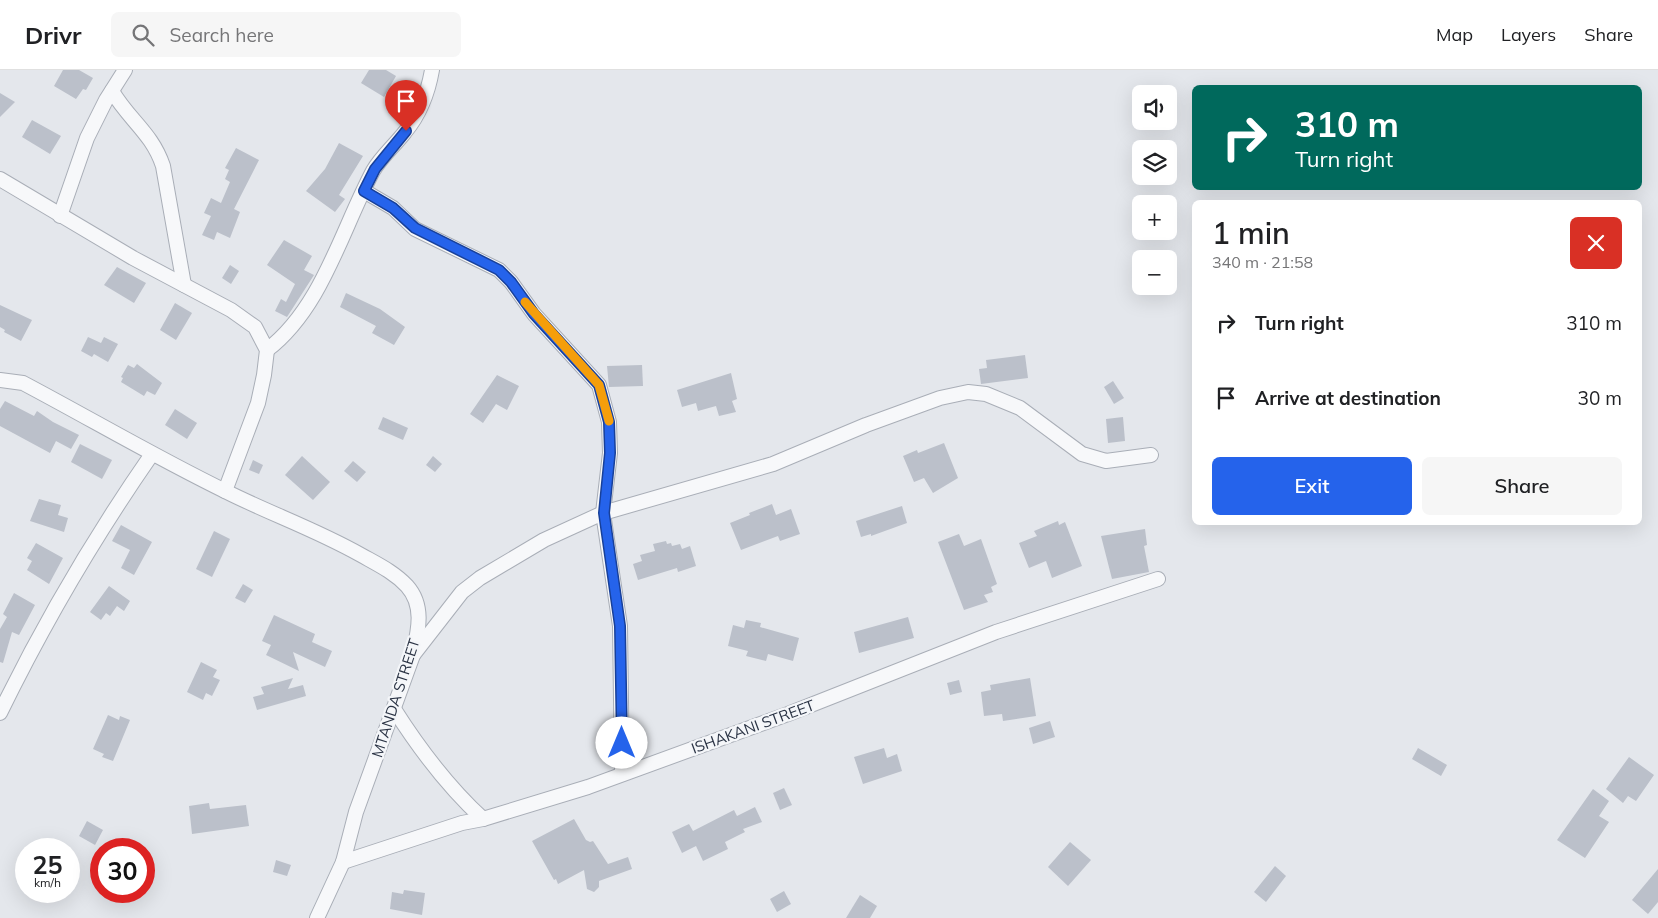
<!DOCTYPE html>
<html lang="en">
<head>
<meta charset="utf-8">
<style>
	body { margin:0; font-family:Mulish,sans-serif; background:#f6f6f6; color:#202124; height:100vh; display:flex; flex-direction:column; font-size:19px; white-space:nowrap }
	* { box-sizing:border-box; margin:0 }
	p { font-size:16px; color:#757577 }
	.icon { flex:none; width:28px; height:28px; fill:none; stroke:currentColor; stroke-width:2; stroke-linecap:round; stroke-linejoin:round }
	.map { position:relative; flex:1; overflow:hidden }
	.side { position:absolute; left:1192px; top:130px; width:450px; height:325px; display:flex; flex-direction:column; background:#fff; border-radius:8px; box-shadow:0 5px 20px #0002 }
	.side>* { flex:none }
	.hud { position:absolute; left:1192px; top:15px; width:450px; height:105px; border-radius:8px; box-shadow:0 5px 20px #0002; background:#00695c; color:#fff; overflow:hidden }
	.tools { position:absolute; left:1132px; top:15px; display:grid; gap:10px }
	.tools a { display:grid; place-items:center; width:45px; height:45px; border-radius:8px; background:#fff; box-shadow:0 5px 20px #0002; font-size:25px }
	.speed { position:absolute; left:15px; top:768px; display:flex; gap:10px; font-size:25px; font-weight:700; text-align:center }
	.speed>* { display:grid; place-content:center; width:65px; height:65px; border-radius:50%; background:#fff; box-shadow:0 5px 20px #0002; line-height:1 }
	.speed small { font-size:12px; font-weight:400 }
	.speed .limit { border:8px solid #d22; background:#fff; color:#111 }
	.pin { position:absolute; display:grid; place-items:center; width:42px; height:42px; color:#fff; margin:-51px -21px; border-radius:50% 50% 50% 0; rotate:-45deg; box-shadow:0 0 5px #0007 }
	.pin .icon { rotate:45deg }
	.me { position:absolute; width:55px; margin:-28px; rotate:0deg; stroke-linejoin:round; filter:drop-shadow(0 0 4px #0008) }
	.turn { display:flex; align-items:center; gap:18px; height:105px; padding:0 20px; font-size:22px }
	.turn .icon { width:65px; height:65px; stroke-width:2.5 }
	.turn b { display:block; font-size:35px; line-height:42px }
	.round { display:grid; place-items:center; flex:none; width:52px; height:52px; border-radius:8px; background:#f6f6f6 }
	.overview { display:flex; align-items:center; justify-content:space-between; height:85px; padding:0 20px }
	h1 { font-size:30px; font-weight:600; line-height:38px }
	.primary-button { display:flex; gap:10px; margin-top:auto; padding:10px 20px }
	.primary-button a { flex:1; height:58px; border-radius:8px; background:#2563eb; color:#fff; font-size:20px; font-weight:600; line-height:58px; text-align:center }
	.primary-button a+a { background:#f6f6f6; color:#202124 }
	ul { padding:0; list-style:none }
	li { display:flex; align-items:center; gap:15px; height:75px; padding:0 20px }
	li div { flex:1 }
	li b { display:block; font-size:19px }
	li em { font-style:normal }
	header { display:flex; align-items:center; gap:30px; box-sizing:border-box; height:70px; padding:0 25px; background:#fff; border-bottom:1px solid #e0e0e0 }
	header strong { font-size:24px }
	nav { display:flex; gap:28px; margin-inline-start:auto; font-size:18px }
	.search { width:350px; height:45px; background:#f6f6f6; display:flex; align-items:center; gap:12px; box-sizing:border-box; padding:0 18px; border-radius:8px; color:#757577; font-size:19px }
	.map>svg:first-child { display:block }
</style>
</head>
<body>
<header>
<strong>Drivr</strong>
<div class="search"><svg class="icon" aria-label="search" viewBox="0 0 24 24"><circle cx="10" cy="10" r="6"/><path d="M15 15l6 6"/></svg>Search here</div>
<nav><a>Map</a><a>Layers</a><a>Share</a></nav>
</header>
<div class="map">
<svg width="1658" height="848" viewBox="0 0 1658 848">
	<rect width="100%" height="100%" fill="#e4e7ec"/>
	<g fill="#bbc0ca">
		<polygon points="63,0 79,0 93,8 86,20 83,19 76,29 54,16"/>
		<polygon points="369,0 386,0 396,6 384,27 361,13"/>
		<polygon points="0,23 15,32 0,47"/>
		<polygon points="32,50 61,66 50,84 22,67"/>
		<polygon points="339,73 363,86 339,125 345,129 335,142 306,121 325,99"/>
		<polygon points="236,78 259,90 234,139 240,142 230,168 217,162 214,170 202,165 211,146 204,143 211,128 221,133 230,112 225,109 229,100 225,98"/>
		<polygon points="284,170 312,186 304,200 314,205 287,247 275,241 281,229 286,232 295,214 267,195"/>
		<polygon points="230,195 239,201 231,214 222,208"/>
		<polygon points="117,197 146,213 134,233 104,215"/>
		<polygon points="346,223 380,239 405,257 394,275 372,263 376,256 340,237"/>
		<polygon points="175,233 192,243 176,270 160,260"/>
		<polygon points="0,235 32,250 21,271 4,262 5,260 0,257"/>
		<polygon points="88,267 101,273 104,267 118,274 108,292 94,284 92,287 81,281"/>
		<polygon points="1025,285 1028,308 981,314 979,299 987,298 986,290"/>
		<polygon points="137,294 162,313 155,325 147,321 144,326 121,312 123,308 121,307 128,295 134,298"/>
		<polygon points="642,295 643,316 609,317 607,296"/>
		<polygon points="731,303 737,329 732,331 736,342 719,346 716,336 698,341 696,333 682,337 677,320"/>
		<polygon points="497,305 519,316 507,340 496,334 483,353 470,344"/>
		<polygon points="1113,311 1124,328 1114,334 1104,317"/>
		<polygon points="5,331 34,346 37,341 53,352 79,365 71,379 56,371 50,383 0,356 0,339"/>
		<polygon points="175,339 197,353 187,369 165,355"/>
		<polygon points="383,347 408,358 403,370 378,359"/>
		<polygon points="1123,347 1125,371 1108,373 1106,349"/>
		<polygon points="944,373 958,408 933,423 924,408 914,412 903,386 917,380 918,383"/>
		<polygon points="80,374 112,390 102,409 71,392"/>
		<polygon points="302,386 330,412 313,430 285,405"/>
		<polygon points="433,386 442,394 435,402 426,395"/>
		<polygon points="253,390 263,395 259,404 249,400"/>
		<polygon points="353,391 366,402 357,412 344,401"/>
		<polygon points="39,429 61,435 58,445 68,448 64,462 30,451"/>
		<polygon points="772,434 776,445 791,439 800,464 780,471 778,466 741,480 730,453 750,445 749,443"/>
		<polygon points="902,436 907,453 871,466 871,464 861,467 856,451"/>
		<polygon points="1058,451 1059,455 1065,452 1082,496 1052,508 1046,491 1029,498 1019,473 1037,466 1034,461"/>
		<polygon points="121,455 152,472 134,505 121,498 130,480 112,471"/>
		<polygon points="1145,459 1147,475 1144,476 1149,502 1112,509 1101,466"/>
		<polygon points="214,461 230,469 212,507 196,499"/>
		<polygon points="959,464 964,476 981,469 997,514 991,517 993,522 984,525 988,532 964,540 938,472"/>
		<polygon points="666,471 667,474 671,473 672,476 680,474 682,479 690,476 696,496 678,502 677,498 638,510 633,494 642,491 640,485 655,481 653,474"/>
		<polygon points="36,473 63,488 49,514 27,500 32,491 27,488"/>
		<polygon points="243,514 253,520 245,533 235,528"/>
		<polygon points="109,516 130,531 124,541 117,536 110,546 106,543 101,550 90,542"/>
		<polygon points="14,523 35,535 19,565 12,562 3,593 0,592 0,559 7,547 3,544"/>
		<polygon points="274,545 315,564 312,572 332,581 325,597 293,582 299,601 266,585 271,575 262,571"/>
		<polygon points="908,547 914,568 859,583 854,562"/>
		<polygon points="746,550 761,553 760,557 799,568 793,591 768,584 766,591 746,586 748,581 728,576 733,555 744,558"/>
		<polygon points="201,592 217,600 213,607 220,610 212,626 206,623 203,630 187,622"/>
		<polygon points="293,608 288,619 303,615 306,626 257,640 253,627 264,624 261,617"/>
		<polygon points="1030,608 1036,646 1003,651 1002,644 984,646 981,622 991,620 990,615"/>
		<polygon points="959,610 962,622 950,625 947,613"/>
		<polygon points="108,645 119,650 120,646 130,650 113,691 102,687 104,684 93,679"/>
		<polygon points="1050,651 1055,667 1033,674 1029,658"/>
		<polygon points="884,678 887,688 897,684 902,701 863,714 854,687"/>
		<polygon points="1418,678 1447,695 1441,706 1412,689"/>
		<polygon points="1629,687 1654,705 1636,731 1628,726 1623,733 1606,719"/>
		<polygon points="784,718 792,735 780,740 773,723"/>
		<polygon points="1593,719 1609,731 1599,746 1609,752 1585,788 1557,770"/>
		<polygon points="209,733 210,739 246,735 249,756 192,764 189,736"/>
		<polygon points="755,737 762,752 743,759 745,762 725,772 728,779 703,791 696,776 682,783 672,762 689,754 693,761 734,740 737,746"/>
		<polygon points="574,749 586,770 590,772 593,771 608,794 628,787 632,799 599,811 599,817 594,822 587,819 584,800 558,814 556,809 554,810 532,771"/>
		<polygon points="87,751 103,760 95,775 79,766"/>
		<polygon points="1070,772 1091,790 1068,816 1048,797"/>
		<polygon points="276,790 291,795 287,806 273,802"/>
		<polygon points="1275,796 1286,806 1266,832 1254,822"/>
		<polygon points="1658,799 1658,832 1648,844 1632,830"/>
		<polygon points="404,820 425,823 422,845 390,839 392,822 403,824"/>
		<polygon points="784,821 791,834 777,842 770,829"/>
		<polygon points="860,825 877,836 870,848 846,848"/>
	</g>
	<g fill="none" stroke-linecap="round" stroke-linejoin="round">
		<g stroke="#a9aeb7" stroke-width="16">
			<g id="minor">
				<path d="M112 21C129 50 152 63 163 96L184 215"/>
				<polyline points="0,109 133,188 231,240 255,257 267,280 264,305 258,333 225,421"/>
				<polyline points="364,121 393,138 415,159 499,200 511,212 534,244 599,315 609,352 610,383 603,443 620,556 622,704"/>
				<polyline points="60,146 87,68 106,30 125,0"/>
				<path d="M267 280C322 238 341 161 373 101 381 87 395 75 405 62 420 44 428 23 432 0"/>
				<path d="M0 310 23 313C91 349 157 388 227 422 271 444 317 460 361 485 377 494 394 502 407 516 425 536 418 562 413 585L356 742 343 792 317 848"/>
				<polyline points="413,585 462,522 480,508 544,470 603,443 773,394 866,355 940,328 968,322 986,324 1020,338 1082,384 1106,391 1151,385"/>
				<path d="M394 639C420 680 447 716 483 749"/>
				<path d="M0 643C44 553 95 466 152 384"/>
				<polyline points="343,792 462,753 483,749 588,717 788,644 996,562 1158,509"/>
			</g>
		</g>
		<use href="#minor" stroke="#f7f8fa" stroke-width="14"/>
	</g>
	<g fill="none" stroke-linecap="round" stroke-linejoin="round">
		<g stroke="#184099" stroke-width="12">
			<polyline id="route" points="406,61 375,99 364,121 393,138 415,158 499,200 511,212 534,244 599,315 609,352 610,383 604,443 620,556 622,673"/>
		</g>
		<use href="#route" stroke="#2563eb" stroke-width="9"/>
		<polyline stroke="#f59e0b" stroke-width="9" points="525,232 599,315 609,351"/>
	</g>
	<g text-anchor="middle" stroke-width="4.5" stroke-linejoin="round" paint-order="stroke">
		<g font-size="15" fill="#2b3445" stroke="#f4f6f9">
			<text transform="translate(396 628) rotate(-72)" y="5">MTANDA STREET</text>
			<text transform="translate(753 657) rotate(-20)" y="5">ISHAKANI STREET</text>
		</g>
	</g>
</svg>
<div class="tools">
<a><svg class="icon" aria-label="sound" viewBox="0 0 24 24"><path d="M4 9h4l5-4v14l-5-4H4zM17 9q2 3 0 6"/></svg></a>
<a><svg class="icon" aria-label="layers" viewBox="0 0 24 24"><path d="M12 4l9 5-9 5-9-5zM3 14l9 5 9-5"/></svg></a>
<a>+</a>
<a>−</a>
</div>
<div class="speed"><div>25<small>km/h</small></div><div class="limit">30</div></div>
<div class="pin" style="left:406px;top:61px;background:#d93025"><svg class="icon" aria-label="arrive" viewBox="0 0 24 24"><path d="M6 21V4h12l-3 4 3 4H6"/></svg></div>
<svg class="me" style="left:622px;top:673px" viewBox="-20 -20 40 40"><circle r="19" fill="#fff"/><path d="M0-13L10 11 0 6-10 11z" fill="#2563eb"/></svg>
<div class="hud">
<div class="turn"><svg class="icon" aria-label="right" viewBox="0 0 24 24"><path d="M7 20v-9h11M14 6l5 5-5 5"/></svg><div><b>310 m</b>Turn right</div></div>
</div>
<section class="side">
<div class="overview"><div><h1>1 min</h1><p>340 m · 21:58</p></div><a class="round" style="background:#d93025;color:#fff"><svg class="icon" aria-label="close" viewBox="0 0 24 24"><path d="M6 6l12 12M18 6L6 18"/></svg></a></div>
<ul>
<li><svg class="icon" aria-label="right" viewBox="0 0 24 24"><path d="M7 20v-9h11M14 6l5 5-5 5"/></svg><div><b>Turn right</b></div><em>310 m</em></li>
<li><svg class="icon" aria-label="arrive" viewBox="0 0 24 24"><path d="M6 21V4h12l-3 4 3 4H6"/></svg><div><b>Arrive at destination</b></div><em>30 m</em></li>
</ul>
<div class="primary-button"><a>Exit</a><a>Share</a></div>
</section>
</div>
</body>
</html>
